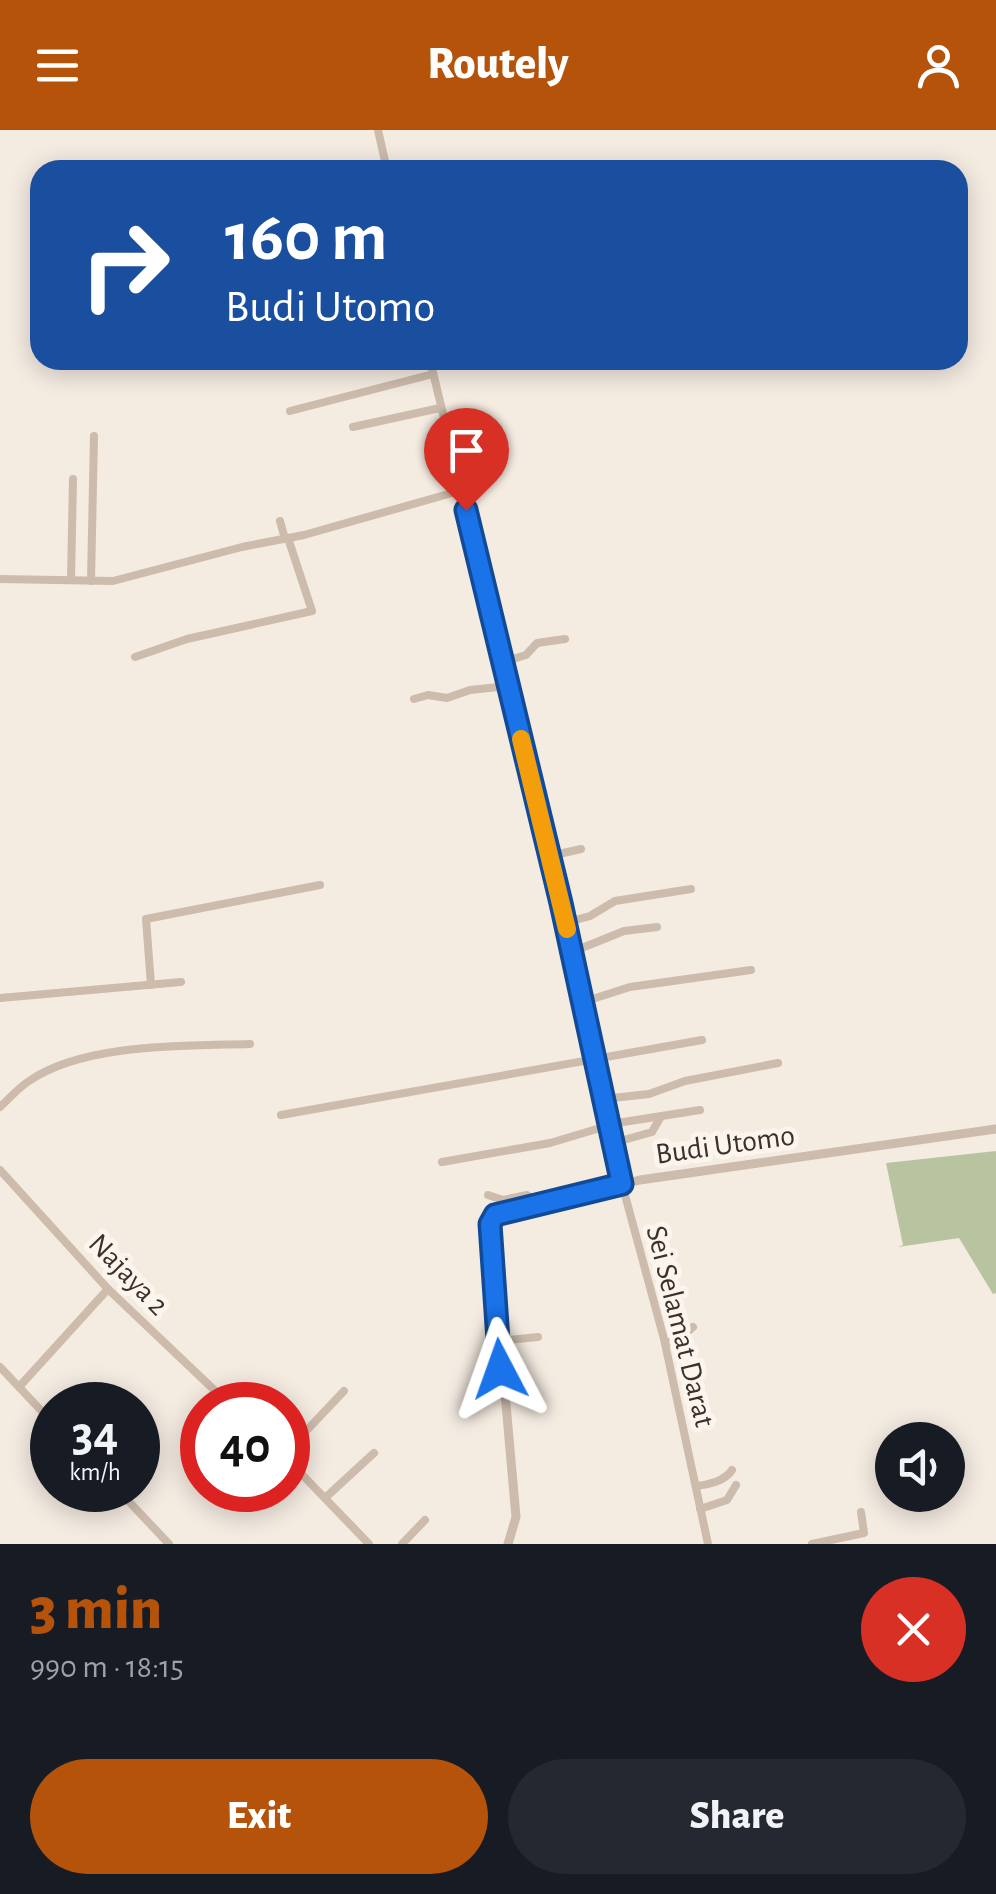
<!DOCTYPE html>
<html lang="en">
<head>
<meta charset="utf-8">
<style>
	body { margin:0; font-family:"Alegreya Sans",sans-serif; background:#242831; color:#f1f3f6; height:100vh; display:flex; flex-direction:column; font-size:38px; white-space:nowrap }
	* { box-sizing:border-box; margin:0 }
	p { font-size:32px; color:#9ea1a6 }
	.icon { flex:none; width:55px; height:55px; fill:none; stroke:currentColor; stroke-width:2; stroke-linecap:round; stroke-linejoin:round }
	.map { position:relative; height:1414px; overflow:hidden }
	.drawer { display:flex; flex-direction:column; background:#171b24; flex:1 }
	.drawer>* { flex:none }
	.guide { position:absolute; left:30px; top:30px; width:938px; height:210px; border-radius:30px; box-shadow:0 5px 25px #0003; background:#1a4fa0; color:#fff; overflow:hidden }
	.tools { position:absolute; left:875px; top:1292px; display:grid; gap:20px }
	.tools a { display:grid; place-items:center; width:90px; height:90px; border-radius:50%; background:#171b24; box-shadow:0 5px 25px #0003; font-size:50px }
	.speed { position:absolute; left:30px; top:1252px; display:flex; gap:20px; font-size:50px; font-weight:700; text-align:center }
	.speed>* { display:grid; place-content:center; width:130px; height:130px; border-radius:50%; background:#171b24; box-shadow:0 5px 25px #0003; line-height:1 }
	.speed small { font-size:25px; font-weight:400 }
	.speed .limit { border:15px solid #d22; background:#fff; color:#111 }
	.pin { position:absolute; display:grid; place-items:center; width:85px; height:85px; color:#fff; margin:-102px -42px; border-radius:50% 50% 50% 0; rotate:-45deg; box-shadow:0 0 10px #0007 }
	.pin .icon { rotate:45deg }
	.me { position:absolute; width:110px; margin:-55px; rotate:356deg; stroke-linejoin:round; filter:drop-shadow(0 0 8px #0008) }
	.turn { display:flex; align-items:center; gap:35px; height:210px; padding:0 30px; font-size:45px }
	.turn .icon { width:130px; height:130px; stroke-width:2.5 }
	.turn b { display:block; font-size:70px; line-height:85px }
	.round { display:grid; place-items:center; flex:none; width:105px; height:105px; border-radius:52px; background:#242831 }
	.headline { display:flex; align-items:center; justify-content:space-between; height:170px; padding:0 30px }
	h1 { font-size:60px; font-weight:800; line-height:75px; color:#b45309 }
	.cta { display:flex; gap:20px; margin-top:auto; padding:20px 30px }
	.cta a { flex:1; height:115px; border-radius:60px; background:#b45309; color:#fff; font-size:40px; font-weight:800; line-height:115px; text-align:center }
	.cta a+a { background:#242831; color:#f1f3f6 }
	header { display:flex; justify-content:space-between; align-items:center; height:130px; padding:0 30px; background:#b45309; color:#fff; font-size:45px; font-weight:800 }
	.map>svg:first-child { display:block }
</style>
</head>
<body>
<header><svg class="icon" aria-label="menu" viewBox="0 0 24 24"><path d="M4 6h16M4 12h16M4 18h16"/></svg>Routely<svg class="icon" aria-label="person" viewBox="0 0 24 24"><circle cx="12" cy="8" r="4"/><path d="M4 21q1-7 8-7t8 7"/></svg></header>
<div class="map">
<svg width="996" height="1414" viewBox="0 0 996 1414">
	<rect width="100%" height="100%" fill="#f4ebe1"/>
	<polygon fill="#b8c4a0" points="996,1021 996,1163 993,1164 959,1108 898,1117 903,1115 886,1033"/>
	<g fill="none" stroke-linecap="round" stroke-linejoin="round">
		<g stroke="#cdbbac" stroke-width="8">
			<polyline points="378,0 387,40"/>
			<polyline points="493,40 518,35"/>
			<polyline points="430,230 561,773 622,1054 664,1209 708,1414"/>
			<polyline points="290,281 433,244"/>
			<polyline points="353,297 440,278"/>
			<polyline points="280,391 285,409"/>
			<polyline points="0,449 113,451 242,417 304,405 459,361"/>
			<polyline points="71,450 73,349"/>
			<polyline points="91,451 94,306"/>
			<polyline points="135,527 187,509 312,481 288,408"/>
			<polyline points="503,532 526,525 537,513 565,509"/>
			<polyline points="414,569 428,565 447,568 470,560 508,556"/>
			<polyline points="550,726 581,719"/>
			<polyline points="565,793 590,786 615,771 691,759"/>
			<polyline points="572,822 624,801 657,797"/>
			<polyline points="151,855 146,789 320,755"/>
			<polyline points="0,868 181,852"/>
			<polyline points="583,872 630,857 751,840"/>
			<polyline points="603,969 649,964 685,951 778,933"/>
			<path d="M0 977C9 969 18 958 29 951 84 913 185 916 250 914"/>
			<polyline points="281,985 702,910"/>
			<polyline points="613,1013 652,1002 660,988"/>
			<polyline points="442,1032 550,1013 617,993 700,980"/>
			<polyline points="0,1040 108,1159 230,1275"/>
			<polyline points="488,1065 503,1070 527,1065 538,1073"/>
			<polyline points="498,1211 538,1207"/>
			<polyline points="665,1213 678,1210 693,1197"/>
			<polyline points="0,1237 52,1292"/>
			<polyline points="19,1257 108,1159"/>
			<polyline points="288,1320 344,1261"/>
			<polyline points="288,1330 369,1414"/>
			<path d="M696 1356C708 1355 725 1351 732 1340"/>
			<polyline points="118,1360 169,1414"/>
			<polyline points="325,1368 374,1323"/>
			<polyline points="700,1379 727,1370 736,1355"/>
			<polyline points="402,1414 425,1390"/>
			<polyline points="812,1414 864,1403 861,1382"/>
		</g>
		<polyline stroke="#cdbbac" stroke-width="9" points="508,1414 516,1387 490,1094 495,1085 640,1050 996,999"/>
	</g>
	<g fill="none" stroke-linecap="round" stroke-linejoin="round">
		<g stroke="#114b97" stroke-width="25">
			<polyline id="route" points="466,380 561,773 622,1054 495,1085 490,1094 500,1239"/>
		</g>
		<use href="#route" stroke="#1a73e8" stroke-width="18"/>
		<polyline stroke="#f59e0b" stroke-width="18" points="521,609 567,799"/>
	</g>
	<g text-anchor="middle" stroke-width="10" stroke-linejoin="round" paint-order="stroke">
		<g font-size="30" fill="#3b302b" stroke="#fbf5ee">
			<text transform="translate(725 1014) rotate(-8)" y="10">Budi Utomo</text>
			<text transform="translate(129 1144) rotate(46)" y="10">Najaya 2</text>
			<text transform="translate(681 1196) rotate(76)" y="10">Sei Selamat Darat</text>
		</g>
	</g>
</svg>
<div class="tools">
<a><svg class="icon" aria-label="sound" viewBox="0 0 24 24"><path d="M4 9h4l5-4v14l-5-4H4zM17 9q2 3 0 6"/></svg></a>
</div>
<div class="speed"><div>34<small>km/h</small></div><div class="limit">40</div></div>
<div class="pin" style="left:466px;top:380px;background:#d93025"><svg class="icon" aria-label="arrive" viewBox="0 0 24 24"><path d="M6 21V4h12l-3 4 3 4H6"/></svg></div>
<svg class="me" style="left:500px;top:1239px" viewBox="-20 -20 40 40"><path d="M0-17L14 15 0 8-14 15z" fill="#1a73e8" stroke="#fff" stroke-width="4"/></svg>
<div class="guide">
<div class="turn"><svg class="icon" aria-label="right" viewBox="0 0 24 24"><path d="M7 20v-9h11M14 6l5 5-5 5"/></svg><div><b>160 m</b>Budi Utomo</div></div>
</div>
</div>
<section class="drawer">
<div class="headline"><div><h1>3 min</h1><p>990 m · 18:15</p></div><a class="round" style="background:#d93025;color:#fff"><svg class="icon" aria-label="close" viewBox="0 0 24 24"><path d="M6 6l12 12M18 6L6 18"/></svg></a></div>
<div class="cta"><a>Exit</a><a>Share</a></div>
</section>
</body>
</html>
